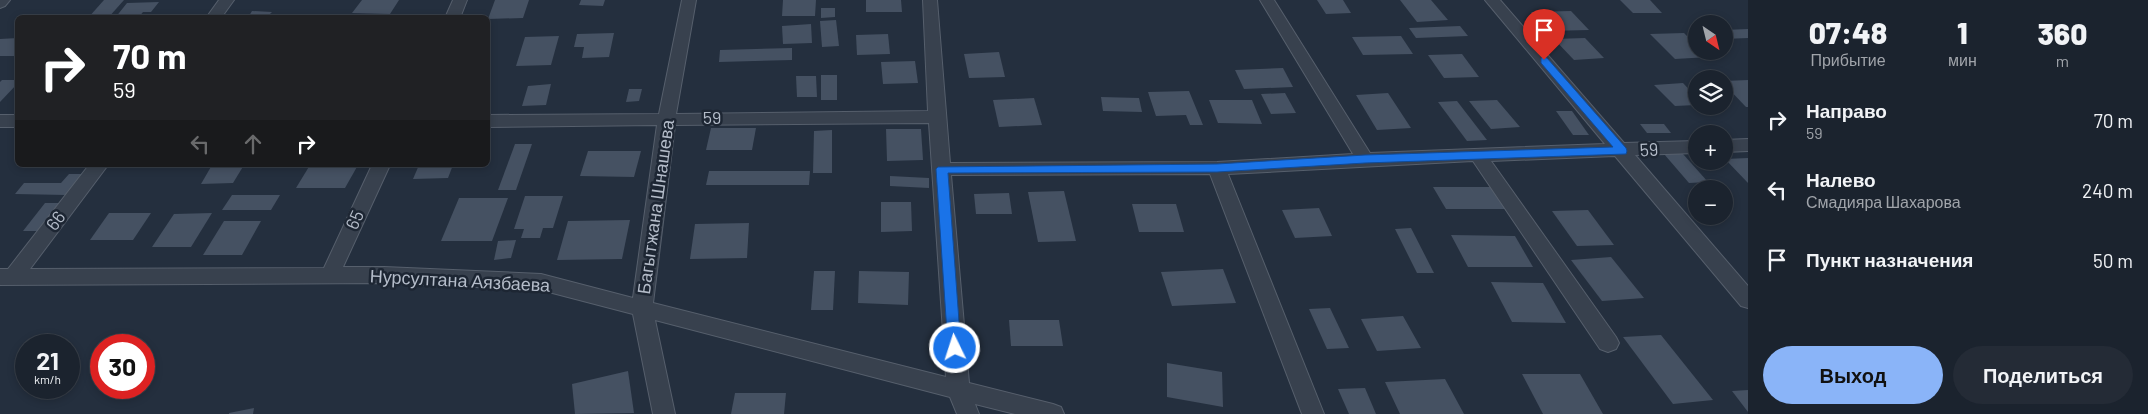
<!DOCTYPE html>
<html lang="ru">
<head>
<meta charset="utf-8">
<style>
	body { margin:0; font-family:Barlow,sans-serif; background:#242b36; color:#f1f3f6; height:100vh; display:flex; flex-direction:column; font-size:19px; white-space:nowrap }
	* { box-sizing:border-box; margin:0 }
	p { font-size:16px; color:#a0a4aa }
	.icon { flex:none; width:28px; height:28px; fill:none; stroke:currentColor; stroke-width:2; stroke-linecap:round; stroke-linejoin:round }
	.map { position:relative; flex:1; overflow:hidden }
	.side { display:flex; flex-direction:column; background:#1b232e; width:400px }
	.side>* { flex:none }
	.hud { position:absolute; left:15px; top:15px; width:475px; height:152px; border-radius:8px; box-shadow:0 2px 8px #0003,0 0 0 1px #39404a; background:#202124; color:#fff; overflow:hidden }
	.needle { width:32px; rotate:145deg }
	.buttons { position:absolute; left:1688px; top:15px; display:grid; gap:10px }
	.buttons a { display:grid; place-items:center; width:45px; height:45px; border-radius:50%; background:#1b232e; box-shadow:0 2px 8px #0003,0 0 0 1px #39404a; font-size:25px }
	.speed { position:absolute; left:15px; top:334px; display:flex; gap:10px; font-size:25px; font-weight:700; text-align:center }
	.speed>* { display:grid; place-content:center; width:65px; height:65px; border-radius:50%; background:#1b232e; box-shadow:0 2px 8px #0003,0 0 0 1px #39404a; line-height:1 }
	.speed small { font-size:12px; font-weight:400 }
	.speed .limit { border:8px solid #d22; background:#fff; color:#111 }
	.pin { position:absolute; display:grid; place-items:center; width:42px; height:42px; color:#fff; margin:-51px -21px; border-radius:50% 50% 50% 0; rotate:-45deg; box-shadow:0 0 5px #0007 }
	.pin .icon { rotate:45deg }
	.me { position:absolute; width:55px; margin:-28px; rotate:356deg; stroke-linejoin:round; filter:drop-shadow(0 0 4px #0008) }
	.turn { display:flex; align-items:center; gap:18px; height:105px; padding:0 15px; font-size:22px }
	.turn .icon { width:65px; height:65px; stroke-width:2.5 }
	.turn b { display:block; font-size:35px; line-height:42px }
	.lanes { display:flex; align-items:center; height:48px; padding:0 15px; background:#0003; justify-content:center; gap:25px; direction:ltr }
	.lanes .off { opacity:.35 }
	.eta { display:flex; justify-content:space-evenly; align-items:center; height:85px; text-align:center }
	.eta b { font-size:30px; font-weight:800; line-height:35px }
	.button { display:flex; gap:10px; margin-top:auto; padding:10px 15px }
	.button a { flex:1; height:58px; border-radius:30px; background:#8ab4f8; color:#111; font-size:20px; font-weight:800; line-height:58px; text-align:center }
	.button a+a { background:#242b36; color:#f1f3f6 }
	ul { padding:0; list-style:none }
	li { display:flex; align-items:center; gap:15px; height:70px; padding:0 15px }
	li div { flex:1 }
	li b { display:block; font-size:19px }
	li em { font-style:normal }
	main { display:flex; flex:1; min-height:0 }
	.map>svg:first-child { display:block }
</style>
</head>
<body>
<main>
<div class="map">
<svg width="1748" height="414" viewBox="0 0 1748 414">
	<rect width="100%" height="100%" fill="#242f3e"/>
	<g fill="#455162">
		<polygon points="104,0 124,0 108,18 88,18"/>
		<polygon points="362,0 399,0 390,14 352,13"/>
		<polygon points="495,0 529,0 523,18 488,19"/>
		<polygon points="581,0 605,0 603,6 579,5"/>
		<polygon points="783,0 816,0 815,16 782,16"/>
		<polygon points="866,0 901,0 902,12 866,12"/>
		<polygon points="1317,0 1343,0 1351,13 1326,14"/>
		<polygon points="1400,0 1431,0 1448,20 1417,22"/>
		<polygon points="1620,0 1650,0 1662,13 1633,13"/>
		<polygon points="159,2 151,12 143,12 138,18 115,18 127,3"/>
		<polygon points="821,8 835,8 835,17 821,18"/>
		<polygon points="252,11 272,12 268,16 249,16"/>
		<polygon points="1571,11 1589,30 1547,31 1531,12"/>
		<polygon points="836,20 839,46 822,47 820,21"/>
		<polygon points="811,24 812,43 783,44 782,26"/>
		<polygon points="1460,26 1468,36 1416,38 1409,28"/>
		<polygon points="1748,29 1748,38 1724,39 1724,30"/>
		<polygon points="614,33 609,57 582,58 584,47 574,47 577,34"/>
		<polygon points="1684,33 1696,45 1696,51 1703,51 1709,57 1675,59 1650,34"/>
		<polygon points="888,34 890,54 857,55 856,35"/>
		<polygon points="559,36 551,65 516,66 525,37"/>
		<polygon points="1401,36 1413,54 1363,55 1352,37"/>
		<polygon points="18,38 18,56 0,56 0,39"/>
		<polygon points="1585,38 1604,58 1574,60 1554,39"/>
		<polygon points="792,48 792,60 719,62 720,50"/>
		<polygon points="999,52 1005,77 969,78 964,54"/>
		<polygon points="1462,54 1479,77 1444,78 1428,55"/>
		<polygon points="915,61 918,83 883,84 881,62"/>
		<polygon points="1283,68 1293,87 1244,89 1235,70"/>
		<rect x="821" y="75" width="16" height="25"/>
		<polygon points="796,76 816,76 817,97 797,97"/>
		<polygon points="2,80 18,80 18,83 0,102 0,82"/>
		<polygon points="1748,80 1748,107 1746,107 1724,84 1724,81"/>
		<polygon points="1683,83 1696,97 1696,105 1675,106 1654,85"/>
		<polygon points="551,84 546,105 522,106 528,86"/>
		<polygon points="629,89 642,89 639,101 626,102"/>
		<polygon points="1189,91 1203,125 1190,125 1186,115 1156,116 1148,92"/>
		<polygon points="1285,93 1296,113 1271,114 1261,94"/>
		<polygon points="1388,93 1411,128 1377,130 1356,95"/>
		<polygon points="1101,97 1139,98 1142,112 1103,111"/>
		<polygon points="1034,98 1042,125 999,127 993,100"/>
		<polygon points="1209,100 1252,100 1262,124 1218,123"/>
		<polygon points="1497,100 1520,127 1491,129 1469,101"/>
		<polygon points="1457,101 1487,140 1467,141 1438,102"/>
		<polygon points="1556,111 1572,111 1589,135 1573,135"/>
		<polygon points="1640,124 1664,124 1671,133 1647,133"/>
		<polygon points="711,128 756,128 752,150 706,150"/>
		<polygon points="886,129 921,129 923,160 887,161"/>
		<polygon points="832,130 832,173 813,173 814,131"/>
		<polygon points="515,144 532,144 516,190 498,190"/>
		<polygon points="588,151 641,151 634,177 580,176"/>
		<polygon points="1664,154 1683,154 1708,182 1689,183"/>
		<polygon points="1748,158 1748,183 1725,159"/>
		<polygon points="212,165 244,165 233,183 201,184"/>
		<polygon points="310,165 358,165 345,188 296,188"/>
		<polygon points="419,165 453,165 448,178 413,179"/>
		<polygon points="709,171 810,171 809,185 706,185"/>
		<polygon points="69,174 83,174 66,195 15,194 24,183 61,183"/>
		<polygon points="890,176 929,178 929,188 890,186"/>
		<polygon points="1433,187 1495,187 1509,209 1446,209"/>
		<polygon points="1064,191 1076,241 1038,242 1028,192"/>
		<polygon points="1009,193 1012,214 976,214 974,194"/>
		<polygon points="232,195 280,195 271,210 222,210"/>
		<polygon points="525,196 563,196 553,228 543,228 540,238 521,238 524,229 514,229"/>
		<polygon points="459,198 508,198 492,241 441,241"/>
		<polygon points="881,202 911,202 912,231 881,232"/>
		<polygon points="45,203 63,203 41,231 23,231"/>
		<polygon points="1132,204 1176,204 1184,232 1139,232"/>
		<polygon points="1319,208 1332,236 1295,238 1282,210"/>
		<polygon points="1588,210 1614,245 1577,246 1552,211"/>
		<polygon points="109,213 151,213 133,240 90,240"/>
		<polygon points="212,213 191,247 152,247 174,214"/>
		<polygon points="630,220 622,259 557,260 568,221"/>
		<polygon points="224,221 261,221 242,255 203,255"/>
		<polygon points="749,223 747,258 690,259 695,224"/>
		<polygon points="1411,228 1434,273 1417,273 1395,229"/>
		<polygon points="1451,235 1515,236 1533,267 1468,267"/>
		<polygon points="516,240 511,258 494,260 498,241"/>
		<polygon points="1611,257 1644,298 1602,301 1571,260"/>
		<polygon points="1223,269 1236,303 1172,306 1161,272"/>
		<polygon points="814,271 835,271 833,310 811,310"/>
		<polygon points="859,271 909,272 908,305 858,303"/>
		<polygon points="1491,282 1543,283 1566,323 1512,322"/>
		<polygon points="1330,308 1349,348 1327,349 1309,309"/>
		<polygon points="1403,316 1421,348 1377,351 1361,319"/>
		<polygon points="1009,320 1059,320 1063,346 1011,346"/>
		<polygon points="1661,335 1713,400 1673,404 1623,337"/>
		<polygon points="1167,363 1222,372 1223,407 1167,397"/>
		<polygon points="628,371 634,413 575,414 572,384"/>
		<polygon points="1522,374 1580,374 1603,414 1543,414"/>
		<polygon points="1445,379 1464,414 1400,414 1385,382"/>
		<polygon points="1365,388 1376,414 1349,414 1338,389"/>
		<polygon points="1748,390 1748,412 1732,391"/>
		<polygon points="735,393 786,393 784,414 731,414"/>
		<polygon points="254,408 253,414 229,414 229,413"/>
	</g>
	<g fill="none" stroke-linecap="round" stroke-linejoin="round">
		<g stroke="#565f6c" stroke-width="2">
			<g id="street">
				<polygon points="0,0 10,0 5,6 0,8"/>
				<polygon points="219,0 234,0 221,18 206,18"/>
				<polygon points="453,0 467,0 460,18 445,18"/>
				<path d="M682 0H696L676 114 928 111 923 0H937L950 163 1217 162 1353 154 1260 0H1274L1370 153 1605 144 1485 0H1500L1624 143 1696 141V153L1635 155 1748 286V308L1741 306 1615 156 1491 161 1616 337 1619 343 1616 349 1608 352 1600 349 1473 161 1228 174 1324 414H1302L1210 174 951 175 969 383 1053 404 1061 407 1064 414H1015L975 404 979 414H957L950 397 655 320 675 414H653L633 314 541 290 384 283 0 285V269H8L89 165H108L30 269 324 268 372 165H390L343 267H384L541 274 633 298 657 125 488 127V115L659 114ZM929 123 946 377 653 303 675 125Z"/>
				<rect x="0" y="115" width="18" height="12"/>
				<polygon points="1748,139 1748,151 1724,152 1724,140"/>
			</g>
		</g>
		<use href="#street" fill="#38414e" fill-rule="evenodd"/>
	</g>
	<polygon fill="#1a73e8" stroke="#114b97" points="1544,57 1547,58 1626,148 1627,151 1626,154 1365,163 1217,172 948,173 961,348 959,352 955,354 950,352 948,348 936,169 938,167 1217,164 1365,155 1613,147 1541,63 1541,58"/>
	<g text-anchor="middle" stroke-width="5" stroke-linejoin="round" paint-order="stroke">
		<g font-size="18" fill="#b4bcc9" stroke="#1d2633">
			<text x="712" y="124">59</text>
			<text transform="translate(1649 150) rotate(-3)" y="6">59</text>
			<text transform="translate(656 207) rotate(-82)" y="6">Багытжана Шнашева</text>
			<text transform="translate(355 220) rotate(-65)" y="6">65</text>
			<text transform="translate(56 221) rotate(-53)" y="6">66</text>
			<text transform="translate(460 281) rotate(3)" y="6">Нурсултана Аязбаева</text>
		</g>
	</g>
</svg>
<div class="buttons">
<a><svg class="needle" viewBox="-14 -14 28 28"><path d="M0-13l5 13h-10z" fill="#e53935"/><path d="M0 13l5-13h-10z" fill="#a0a4aa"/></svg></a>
<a><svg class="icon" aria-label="layers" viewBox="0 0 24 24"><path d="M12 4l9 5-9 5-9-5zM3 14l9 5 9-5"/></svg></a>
<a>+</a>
<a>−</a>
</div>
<div class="speed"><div>21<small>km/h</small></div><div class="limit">30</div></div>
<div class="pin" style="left:1544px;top:60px;background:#d93025"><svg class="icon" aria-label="arrive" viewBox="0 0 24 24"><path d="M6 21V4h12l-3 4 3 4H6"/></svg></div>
<svg class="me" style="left:955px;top:348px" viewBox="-20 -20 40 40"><circle r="17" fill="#1a73e8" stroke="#fff" stroke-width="3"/><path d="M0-11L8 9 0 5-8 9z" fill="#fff"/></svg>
<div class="hud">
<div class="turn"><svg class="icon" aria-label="right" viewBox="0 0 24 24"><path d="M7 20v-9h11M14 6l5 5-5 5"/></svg><div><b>70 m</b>59</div></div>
<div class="lanes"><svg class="icon off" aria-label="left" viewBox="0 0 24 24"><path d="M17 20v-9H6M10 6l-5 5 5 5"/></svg><svg class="icon off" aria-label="ahead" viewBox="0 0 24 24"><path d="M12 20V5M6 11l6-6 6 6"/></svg><svg class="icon" aria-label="right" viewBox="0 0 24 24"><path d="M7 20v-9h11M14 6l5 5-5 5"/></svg></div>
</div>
</div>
<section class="side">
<div class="eta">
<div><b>07:48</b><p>Прибытие</p></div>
<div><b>1</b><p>мин</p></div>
<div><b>360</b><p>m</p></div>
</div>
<ul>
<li><svg class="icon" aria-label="right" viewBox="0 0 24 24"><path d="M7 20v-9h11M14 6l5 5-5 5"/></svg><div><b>Направо</b><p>59</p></div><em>70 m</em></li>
<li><svg class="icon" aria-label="left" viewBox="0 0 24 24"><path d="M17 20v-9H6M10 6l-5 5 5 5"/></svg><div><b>Налево</b><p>Смадияра Шахарова</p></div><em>240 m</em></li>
<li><svg class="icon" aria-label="arrive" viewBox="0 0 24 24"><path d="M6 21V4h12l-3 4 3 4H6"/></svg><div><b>Пункт назначения</b></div><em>50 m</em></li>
</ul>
<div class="button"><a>Выход</a><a>Поделиться</a></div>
</section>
</main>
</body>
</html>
